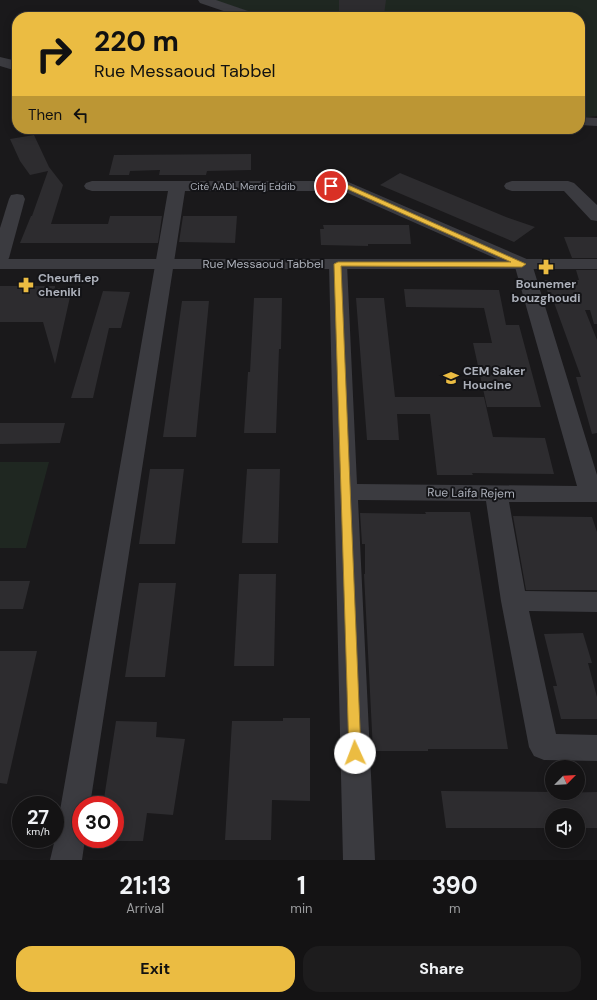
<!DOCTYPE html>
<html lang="en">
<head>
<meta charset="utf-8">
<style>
	body { margin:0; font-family:"DM Sans",sans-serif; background:#1d1c1d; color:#f1f3f6; height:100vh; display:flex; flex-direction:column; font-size:15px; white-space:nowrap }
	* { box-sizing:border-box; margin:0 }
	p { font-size:13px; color:#9d9ea0 }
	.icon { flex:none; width:22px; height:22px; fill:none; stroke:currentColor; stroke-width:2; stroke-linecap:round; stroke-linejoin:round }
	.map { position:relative; height:860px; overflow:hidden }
	.drawer { display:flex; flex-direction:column; background:#141314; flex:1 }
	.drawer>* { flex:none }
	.hud { position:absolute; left:12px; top:12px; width:573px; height:122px; border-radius:16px; box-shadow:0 2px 10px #0003,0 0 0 1px #333234; background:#ebbc42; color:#111; overflow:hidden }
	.needle { width:26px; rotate:66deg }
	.controls { position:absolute; left:545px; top:760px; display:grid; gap:8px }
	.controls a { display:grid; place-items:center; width:40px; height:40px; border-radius:50%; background:#141314; box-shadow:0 2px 10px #0003,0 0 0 1px #333234; font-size:20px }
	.speed { position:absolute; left:12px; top:796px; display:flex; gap:8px; font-size:20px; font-weight:700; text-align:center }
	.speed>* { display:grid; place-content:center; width:52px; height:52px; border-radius:50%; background:#141314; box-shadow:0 2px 10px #0003,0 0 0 1px #333234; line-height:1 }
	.speed small { font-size:10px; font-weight:400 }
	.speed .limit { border:6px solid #d22; background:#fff; color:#111 }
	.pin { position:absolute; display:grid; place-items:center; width:34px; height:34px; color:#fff; margin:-17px; border:2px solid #fff; border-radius:50%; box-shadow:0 1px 4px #0007 }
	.me { position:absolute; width:44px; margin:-22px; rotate:358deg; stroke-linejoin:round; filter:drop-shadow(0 0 3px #0008) }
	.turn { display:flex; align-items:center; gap:14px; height:84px; padding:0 16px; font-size:18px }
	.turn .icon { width:52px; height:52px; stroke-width:2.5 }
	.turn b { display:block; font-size:28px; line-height:34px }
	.then { display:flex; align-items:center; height:38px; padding:0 16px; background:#0003; gap:8px; font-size:15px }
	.eta { display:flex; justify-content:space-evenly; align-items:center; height:68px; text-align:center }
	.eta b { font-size:24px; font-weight:700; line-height:28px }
	.cta { display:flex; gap:8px; margin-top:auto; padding:8px 16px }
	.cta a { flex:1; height:46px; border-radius:16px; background:#ebbc42; color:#111; font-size:16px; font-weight:700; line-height:46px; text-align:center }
	.cta a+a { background:#1d1c1d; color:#f1f3f6 }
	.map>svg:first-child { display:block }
</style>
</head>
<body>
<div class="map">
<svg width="597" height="860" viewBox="0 0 597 860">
	<rect width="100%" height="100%" fill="#1a191b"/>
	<g fill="#1f2721">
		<polygon points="214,0 597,0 597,116 580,118 580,17 265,17"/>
		<polygon points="0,462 49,462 26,548 0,548"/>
	</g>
	<g fill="#2d2c2f">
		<polygon points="339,0 386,0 384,15 339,14"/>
		<polygon points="34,135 49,167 63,185 51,224 108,224 110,216 162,216 158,243 20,243 31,216 32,216 48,171 30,175 20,161 10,139"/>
		<polygon points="251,154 251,170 207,171 206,175 159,175 160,170 130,171 129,175 109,175 114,155"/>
		<polygon points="400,173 506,217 535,227 514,242 380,185"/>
		<polygon points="183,216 237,216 235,243 179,242"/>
		<polygon points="323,225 409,225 411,244 368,244 368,246 321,245 320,229 324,229"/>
		<polygon points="564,237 597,237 597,258 572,258"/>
		<polygon points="576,270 597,270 597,324 594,324 590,310 585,310 597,340 597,433 592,434 576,377 581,377 552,297 549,297 544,280 579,280"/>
		<polygon points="0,286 55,286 55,288 72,288 55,364 43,322 0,322"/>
		<polygon points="404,289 499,290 506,325 519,325 541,407 487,407 473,343 492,343 484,308 406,307"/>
		<polygon points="103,291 130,292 121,328 109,328 93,398 71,398"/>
		<polygon points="254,298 282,298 281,349 279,349 276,433 244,433 248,372 250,372"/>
		<polygon points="356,298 384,298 395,397 484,397 493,437 545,438 554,474 472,473 473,475 437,475 430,414 397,414 399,440 367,440"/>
		<polygon points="182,301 209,301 196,437 163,437"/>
		<polygon points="0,423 65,423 60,443 0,444"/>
		<polygon points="150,469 184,469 175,544 139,544"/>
		<polygon points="247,469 280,469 278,543 242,543"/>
		<polygon points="425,512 470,512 508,749 428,749 428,751 373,751 364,574 365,574 365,544 362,544 360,513 426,514"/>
		<polygon points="513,516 592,517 597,532 597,590 526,590"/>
		<polygon points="239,574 276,574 274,666 234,666"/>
		<polygon points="0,581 30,581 23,609 0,609"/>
		<polygon points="139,583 176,583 165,677 125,677"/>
		<polygon points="583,633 592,663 588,663 597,697 597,719 561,719 553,686 557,686 544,634"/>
		<polygon points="0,651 37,651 7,784 0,783"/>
		<polygon points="283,718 310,718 310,801 272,800 271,840 225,840 232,721 283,721"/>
		<polygon points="116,721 157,722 156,737 185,739 173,815 147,813 143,841 115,841 115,805 103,805"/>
		<polygon points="441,791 552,792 552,793 597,792 597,828 578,828 578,815 552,815 552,828 446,828"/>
	</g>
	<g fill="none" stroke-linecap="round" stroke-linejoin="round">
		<g fill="#3b3b40" fill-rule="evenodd">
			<polygon points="198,0 216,0 257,14 259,17 241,17 200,3"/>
			<polygon points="0,57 17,61 17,69 10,69 0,66"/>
			<polygon points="580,117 597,118 597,126 580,125"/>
			<polygon points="92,181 346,181 529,260 532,264 597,475 597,502 509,502 525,591 597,592 597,612 529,611 556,734 597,735 597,761 544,760 534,756 529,747 501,601 486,501 358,500 375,860 343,860 329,264 332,260 338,259 344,260 347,264 357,484 577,486 515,267 343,191 185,191 90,805 81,805 81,839 85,839 82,860 50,860 55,839 168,191 92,191 86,189 84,186 86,183"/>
			<polygon points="512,181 568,181 574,183 597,205 597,221 591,220 564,191 512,191 506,189 504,186 506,183"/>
			<polygon points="17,194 23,195 25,199 9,258 6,262 0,263 0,228 9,199 11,195"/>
		</g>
		<rect fill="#3b3b40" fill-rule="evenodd" x="0" y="259" width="597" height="10"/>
	</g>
	<polygon fill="#ebbc42" stroke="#997a2b" points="331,184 348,185 526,264 522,267 341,266 361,753 360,756 355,758 351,756 349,753 334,264 338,262 511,262 345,188 328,188 328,185"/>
	<defs>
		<g id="pharmacy-bare" transform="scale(1.2)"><path d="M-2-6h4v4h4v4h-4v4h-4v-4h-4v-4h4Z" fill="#ebbc42" stroke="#141417" stroke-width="2.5" paint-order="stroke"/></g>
		<g id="school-bare" transform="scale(1.2)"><path d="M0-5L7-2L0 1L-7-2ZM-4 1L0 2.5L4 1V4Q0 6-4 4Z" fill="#ebbc42" stroke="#141417" stroke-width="2.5" paint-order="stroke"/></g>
	</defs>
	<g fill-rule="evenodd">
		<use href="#pharmacy-bare" x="546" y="267"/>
		<use href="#pharmacy-bare" x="26" y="285"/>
		<use href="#school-bare" x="451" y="378"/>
	</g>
	<g text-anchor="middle" stroke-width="4" stroke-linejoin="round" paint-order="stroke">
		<g font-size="10" fill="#acb0ba" stroke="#141417">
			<text x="243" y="190">Cité AADL Merdj Eddib</text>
		</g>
		<g font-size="12" fill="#acb0ba" stroke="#141417">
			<text x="263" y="268">Rue Messaoud Tabbel</text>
			<text transform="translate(471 493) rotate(1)" y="4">Rue Laifa Rejem</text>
		</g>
		<g font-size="12" font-weight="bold" fill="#acb0ba" stroke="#141417" text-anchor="start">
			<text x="38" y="282">Cheurfi.ep<tspan x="38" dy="14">cheniki</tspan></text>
			<text x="546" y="288" text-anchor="middle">Bounemer<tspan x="546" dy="14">bouzghoudi</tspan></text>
			<text x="463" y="375">CEM Saker<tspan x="463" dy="14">Houcine</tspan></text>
		</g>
	</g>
</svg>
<div class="controls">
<a><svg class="needle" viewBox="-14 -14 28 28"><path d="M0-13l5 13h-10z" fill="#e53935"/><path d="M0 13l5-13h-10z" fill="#9d9ea0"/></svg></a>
<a><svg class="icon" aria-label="sound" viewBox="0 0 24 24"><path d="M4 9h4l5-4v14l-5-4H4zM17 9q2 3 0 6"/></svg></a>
</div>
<div class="speed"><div>27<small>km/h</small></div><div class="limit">30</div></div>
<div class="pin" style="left:331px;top:186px;background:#d93025"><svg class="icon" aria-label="arrive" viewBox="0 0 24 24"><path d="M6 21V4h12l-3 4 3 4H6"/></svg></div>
<svg class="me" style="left:355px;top:753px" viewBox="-20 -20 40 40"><circle r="19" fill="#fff"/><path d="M0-13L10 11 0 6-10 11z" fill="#ebbc42"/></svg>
<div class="hud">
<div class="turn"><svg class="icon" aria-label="right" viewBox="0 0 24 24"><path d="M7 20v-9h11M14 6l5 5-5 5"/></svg><div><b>220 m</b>Rue Messaoud Tabbel</div></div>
<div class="then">Then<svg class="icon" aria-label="left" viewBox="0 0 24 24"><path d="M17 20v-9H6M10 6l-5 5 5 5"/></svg></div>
</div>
</div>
<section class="drawer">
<div class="eta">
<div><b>21:13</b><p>Arrival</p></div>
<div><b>1</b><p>min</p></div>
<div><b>390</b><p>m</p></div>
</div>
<div class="cta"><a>Exit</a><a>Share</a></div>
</section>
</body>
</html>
